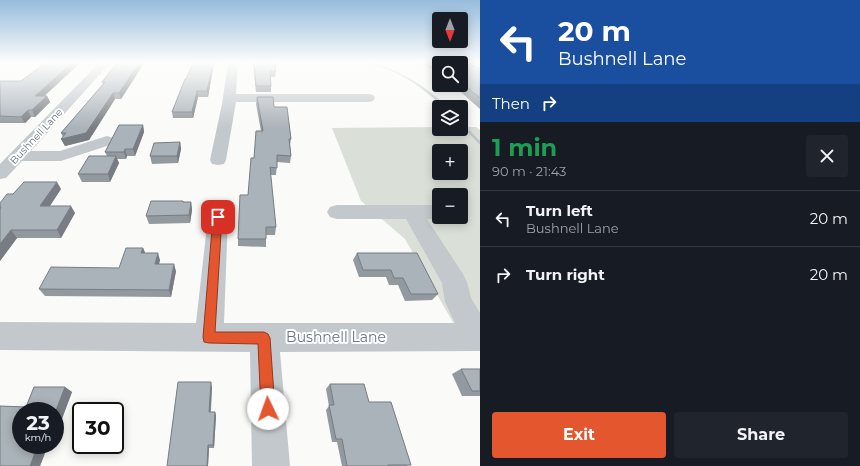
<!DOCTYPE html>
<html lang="en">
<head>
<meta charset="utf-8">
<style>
	body { margin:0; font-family:Montserrat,sans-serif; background:#20242c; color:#f1f3f6; height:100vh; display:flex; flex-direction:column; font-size:15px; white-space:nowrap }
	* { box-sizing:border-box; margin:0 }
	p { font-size:13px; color:#9ea1a6 }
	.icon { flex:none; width:22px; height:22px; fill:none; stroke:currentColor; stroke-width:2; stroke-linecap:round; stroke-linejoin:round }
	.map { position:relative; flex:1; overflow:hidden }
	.panel { display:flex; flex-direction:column; background:#171b24; width:380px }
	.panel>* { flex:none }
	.guide { background:#1a4fa0; color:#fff; overflow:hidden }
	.needle { width:26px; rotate:180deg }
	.controls { position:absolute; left:432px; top:12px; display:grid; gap:8px }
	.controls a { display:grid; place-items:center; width:36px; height:36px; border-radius:4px; background:#171b24; box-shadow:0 2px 10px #0003; font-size:20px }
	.speed { position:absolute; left:12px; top:402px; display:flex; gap:8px; font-size:20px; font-weight:700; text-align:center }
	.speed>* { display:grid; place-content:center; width:52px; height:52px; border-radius:50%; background:#171b24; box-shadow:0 2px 10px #0003; line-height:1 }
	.speed small { font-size:10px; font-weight:400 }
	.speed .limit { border:2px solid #111; border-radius:6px; background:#fff; color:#111 }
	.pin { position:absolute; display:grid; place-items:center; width:34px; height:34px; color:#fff; margin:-17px; border-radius:8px; box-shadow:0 2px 6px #0006 }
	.me { position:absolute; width:44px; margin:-22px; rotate:357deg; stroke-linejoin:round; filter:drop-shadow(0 0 3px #0008) }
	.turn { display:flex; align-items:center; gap:14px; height:84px; padding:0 12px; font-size:18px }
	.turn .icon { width:52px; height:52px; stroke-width:2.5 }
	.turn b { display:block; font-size:28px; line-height:34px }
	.then { display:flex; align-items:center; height:38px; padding:0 12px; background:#0003; gap:8px; font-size:15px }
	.round { display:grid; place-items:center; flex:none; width:42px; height:42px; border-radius:4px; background:#20242c }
	.summary { display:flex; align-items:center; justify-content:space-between; height:68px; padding:0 12px }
	h1 { font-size:24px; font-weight:700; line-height:30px; color:#1e9e55 }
	.button { display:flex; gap:8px; margin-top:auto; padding:8px 12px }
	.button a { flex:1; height:46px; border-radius:4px; background:#e4572e; color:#fff; font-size:16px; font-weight:700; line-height:46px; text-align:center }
	.button a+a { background:#20242c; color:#f1f3f6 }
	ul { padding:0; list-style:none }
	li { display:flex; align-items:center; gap:12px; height:56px; padding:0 12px; border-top:1px solid #363941 }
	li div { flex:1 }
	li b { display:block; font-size:15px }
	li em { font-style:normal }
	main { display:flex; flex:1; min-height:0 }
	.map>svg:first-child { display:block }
</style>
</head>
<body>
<main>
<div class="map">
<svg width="480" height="466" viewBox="0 0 480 466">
	<rect width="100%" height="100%" fill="#fafaf8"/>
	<path fill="#dadfd7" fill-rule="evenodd" d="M439 127V129H461V127H476L480 130V324H454L405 239 361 201 332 128ZM439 151H461V173H439ZM439 195H461V217H439Z"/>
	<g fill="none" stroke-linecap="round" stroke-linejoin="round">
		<g fill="#bbc7cb" fill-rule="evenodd">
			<path d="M371 63H374C402 72 426 86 447 107H443C429 93 413 81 394 72 387 69 378 67 371 63Z"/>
			<polygon points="461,122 480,141 480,144 479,144 461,125"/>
		</g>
		<g fill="#c3c8cc" fill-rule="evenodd">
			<polygon points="99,63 110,63 31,151 60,151 107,136 113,138 115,141 113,144 61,161 22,161 6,178 0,179 0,164"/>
			<polygon points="228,63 238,63 236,94 369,94 373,95 375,98 373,101 369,102 236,102 226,160 224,164 218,165 212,164 210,160 222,104"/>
			<polygon points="337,205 439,205 439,217 446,217 439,219 427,219 463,274 467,282 471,298 480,313 480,351 280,352 290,466 252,466 250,352 0,350 0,322 196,323 208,217 211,212 218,210 225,212 228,217 224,323 455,323 445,302 442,283 406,219 337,219 330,217 327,212 330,207"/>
		</g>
	</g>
	<g fill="#929a9f">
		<polygon points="117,63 144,63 121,99 115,99 89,140 65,146 61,139 63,137 61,133 103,84 102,82"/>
		<polygon points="214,63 208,97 198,97 193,118 173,118 172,112 186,79"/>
		<polygon points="253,63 277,63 276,67 275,67 276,71 275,77 270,77 271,86 271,92 256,92"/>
		<polygon points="421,63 468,63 480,68 480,109 454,86 454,85 461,85 461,63 439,63 439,73"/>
		<polygon points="473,63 480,63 480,66"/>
		<polygon points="0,81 45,96 47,96 50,102 35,117 31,117 25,123 0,123"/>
		<polygon points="257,97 274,107 291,139 290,145 291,156 290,163 277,162 276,175 270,175 276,227 275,235 266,235 266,247 238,246 238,239 248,195 254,158 261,131 256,104"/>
		<polygon points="143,125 144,132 135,156 127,156 126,159 117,159 119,163 110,182 82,182 78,174 107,156 105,152"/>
		<polygon points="180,142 181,149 178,163 152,164 150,156"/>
		<polygon points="61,189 50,206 75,213 61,238 17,238 0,261 0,203"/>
		<polygon points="183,201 184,202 191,202 192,210 190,223 149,224 146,216"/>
		<polygon points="143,248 145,253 160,260 159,264 176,271 171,297 45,296 39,289 119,268"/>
		<polygon points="357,253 438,294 432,300 405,301 398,285 389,285 386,277 359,277 353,260"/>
		<polygon points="461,369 480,369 480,396 462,396 452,374"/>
		<polygon points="330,384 369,402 411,465 405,466 342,466 337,442 332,442 326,410 329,406 326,389"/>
		<polygon points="34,387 65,387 72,392 60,424 56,424 55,426 55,411 21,411 21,445 48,445 40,466 0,466 0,406 26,407"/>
		<polygon points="212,387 211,412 215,412 216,416 214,448 209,448 208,466 167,466"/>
	</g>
	<g fill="#777d82">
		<polygon points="72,63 80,63 38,102 35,96"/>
		<polygon points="139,63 144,63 121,99 119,93"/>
		<polygon points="213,63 214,63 208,97 207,91"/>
		<polygon points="197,91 198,97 193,118 192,112"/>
		<polygon points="113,93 115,99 89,140 65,146 61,139"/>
		<polygon points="47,96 50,102 35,117 32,110"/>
		<polygon points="28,110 31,117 25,123 21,117"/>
		<polygon points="143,125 144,132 135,156 133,149"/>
		<polygon points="180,142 181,149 178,163 177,156"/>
		<polygon points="125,149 127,156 126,159 124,152"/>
		<polygon points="116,156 119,163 110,182 108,174"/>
		<polygon points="57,182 61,189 45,213 40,206"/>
		<polygon points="191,202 192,210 190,223 189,215"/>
		<polygon points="71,206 75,213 61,238 57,230"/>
		<polygon points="11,230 17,238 0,261 0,244"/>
		<polygon points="143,248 146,255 141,253"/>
		<polygon points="158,253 160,260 157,271 155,264"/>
		<polygon points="174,264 176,271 171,297 169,290"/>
		<polygon points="211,382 212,387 210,416 209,412"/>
		<polygon points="65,387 72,392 60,424 55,421 55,413"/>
		<polygon points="215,412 216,416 214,448 213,445"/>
		<polygon points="38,445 48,445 40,466 30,466"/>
		<polygon points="208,445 209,448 208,466 207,466"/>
	</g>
	<g fill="#aab3b9" stroke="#777d82">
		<polygon points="45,63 72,63 35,96 47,96 32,110 28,110 21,117 0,116 0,81 21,81"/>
		<polygon points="117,63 139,63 119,93 113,93 86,133 61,139 66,133 61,133 105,82 102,82"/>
		<polygon points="193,63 213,63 207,91 197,91 192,112 172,112 185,79 186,79"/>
		<polygon points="254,63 274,63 276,71 270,71 271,86 256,86"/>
		<polygon points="436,63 468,63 480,68 480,98 461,82 461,63 439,63 439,65"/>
		<polygon points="257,97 273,97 274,107 287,107 291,139 289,139 291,156 277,155 277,168 270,167 276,227 266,227 266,239 238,239 240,195 248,195 251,158 254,158 256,131 263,131"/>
		<polygon points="119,125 143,125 133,149 125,149 124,152 105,152"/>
		<polygon points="180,142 177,156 150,156 154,143"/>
		<polygon points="89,156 116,156 108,174 78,174"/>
		<polygon points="24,182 57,182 40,206 71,206 57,230 11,230 0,244 0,209 1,207 0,207 0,203 7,194 13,194"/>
		<polygon points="151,201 183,201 183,202 191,202 189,215 146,216"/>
		<polygon points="126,248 143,248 141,253 158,253 155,264 174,264 169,290 39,289 51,267 119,268"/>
		<polygon points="357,253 417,253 438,294 411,294 403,278 394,278 391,270 363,270"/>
		<polygon points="461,369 480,369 480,391 472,391"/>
		<polygon points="178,382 211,382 209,412 215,412 213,445 208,445 207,466 167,466"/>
		<polygon points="330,384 364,384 369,402 391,402 411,465 388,465 388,466 347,466 342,439 336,439 329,405 334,405"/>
		<polygon points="34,387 65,387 55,413 55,411 21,411 21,445 38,445 30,466 0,466 0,406 26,407"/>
	</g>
	<linearGradient id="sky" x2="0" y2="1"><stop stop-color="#96bcdc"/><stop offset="0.49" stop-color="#fdfdfc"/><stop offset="1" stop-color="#fdfdfc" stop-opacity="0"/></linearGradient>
	<rect width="480" height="128" fill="url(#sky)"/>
	<polygon fill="#e4572e" stroke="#94391e" points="218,214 222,217 215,332 264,332 268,334 270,338 275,409 273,414 268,416 263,414 261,409 258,344 209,343 204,342 203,337 213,217"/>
	<g text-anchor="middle" stroke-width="4" stroke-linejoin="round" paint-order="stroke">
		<g font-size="10" fill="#657683" stroke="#fff">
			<text transform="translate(36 136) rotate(-47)" y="4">Bushnell Lane</text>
		</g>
		<g font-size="14" fill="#657683" stroke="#fff">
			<text x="336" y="342">Bushnell Lane</text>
		</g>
	</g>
</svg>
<div class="controls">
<a><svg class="needle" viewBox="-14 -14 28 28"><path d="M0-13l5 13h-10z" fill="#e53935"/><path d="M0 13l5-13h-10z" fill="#9ea1a6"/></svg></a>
<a><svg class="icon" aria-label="search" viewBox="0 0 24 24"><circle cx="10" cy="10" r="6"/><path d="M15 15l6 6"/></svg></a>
<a><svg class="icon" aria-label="layers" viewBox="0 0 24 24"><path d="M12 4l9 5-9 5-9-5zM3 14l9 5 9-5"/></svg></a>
<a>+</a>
<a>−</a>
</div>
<div class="speed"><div>23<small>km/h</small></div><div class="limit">30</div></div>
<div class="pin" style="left:218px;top:217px;background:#d93025"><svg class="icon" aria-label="arrive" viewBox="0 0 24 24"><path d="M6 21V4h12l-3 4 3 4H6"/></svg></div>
<svg class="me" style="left:268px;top:409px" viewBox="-20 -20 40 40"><circle r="19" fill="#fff"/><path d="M0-13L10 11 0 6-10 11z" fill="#e4572e"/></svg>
</div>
<section class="panel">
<div class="guide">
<div class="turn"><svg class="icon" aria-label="left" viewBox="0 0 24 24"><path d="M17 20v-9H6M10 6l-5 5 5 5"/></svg><div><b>20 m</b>Bushnell Lane</div></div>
<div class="then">Then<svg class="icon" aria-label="right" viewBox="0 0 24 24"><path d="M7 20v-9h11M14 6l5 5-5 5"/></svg></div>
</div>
<div class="summary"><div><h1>1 min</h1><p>90 m · 21:43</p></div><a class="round"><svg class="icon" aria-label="close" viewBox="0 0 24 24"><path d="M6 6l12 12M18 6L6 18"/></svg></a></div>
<ul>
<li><svg class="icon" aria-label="left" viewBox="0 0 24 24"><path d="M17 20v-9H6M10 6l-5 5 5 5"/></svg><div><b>Turn left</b><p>Bushnell Lane</p></div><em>20 m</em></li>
<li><svg class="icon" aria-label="right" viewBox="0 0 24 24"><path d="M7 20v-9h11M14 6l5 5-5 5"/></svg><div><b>Turn right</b></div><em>20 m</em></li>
</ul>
<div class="button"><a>Exit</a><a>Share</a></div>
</section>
</main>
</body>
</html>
